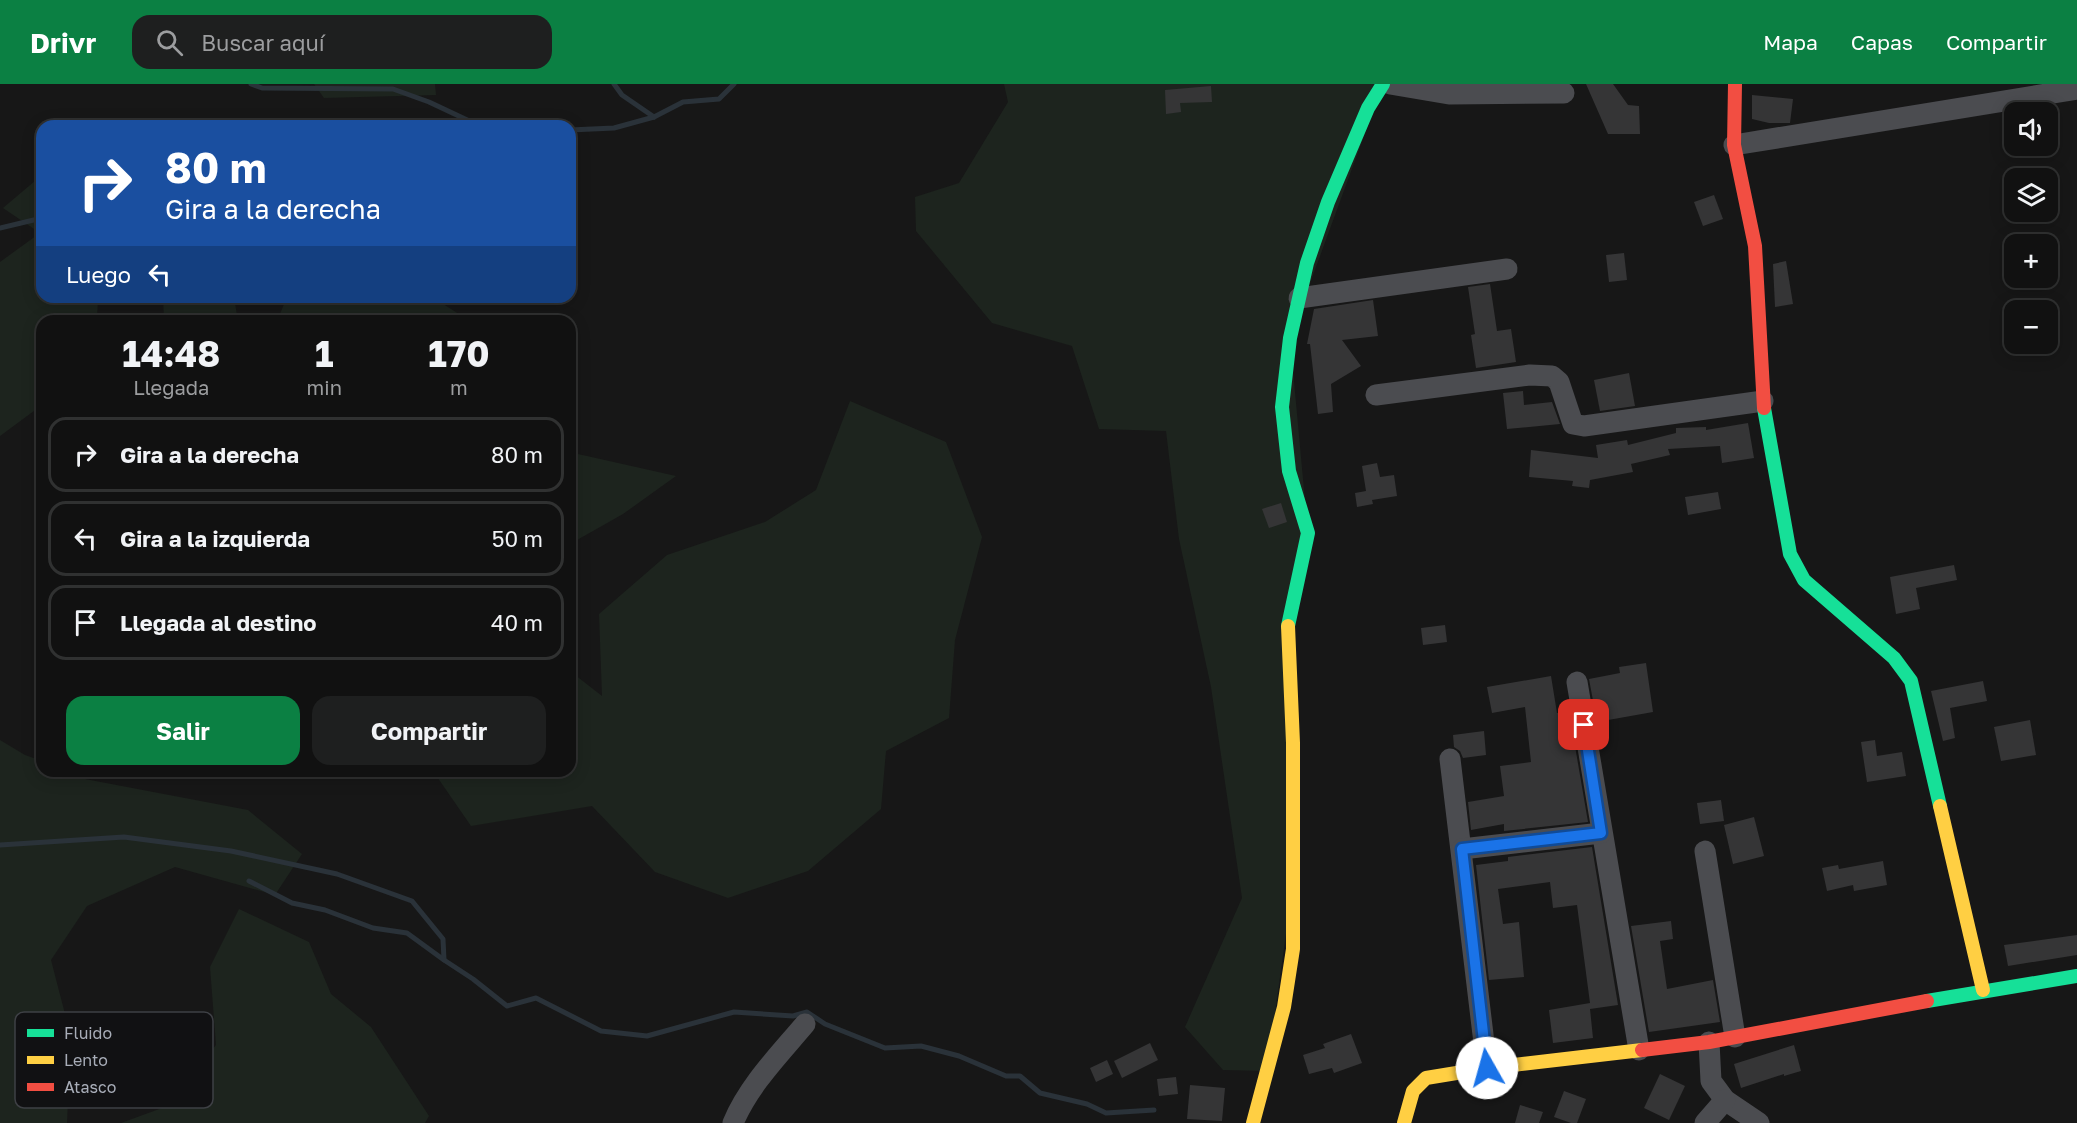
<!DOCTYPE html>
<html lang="es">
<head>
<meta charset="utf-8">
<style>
	body { margin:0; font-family:"Golos Text",sans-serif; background:#1e1f1f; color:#f1f3f6; height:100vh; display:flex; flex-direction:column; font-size:22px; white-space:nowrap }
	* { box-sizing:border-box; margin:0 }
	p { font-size:20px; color:#9c9d9f }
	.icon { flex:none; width:33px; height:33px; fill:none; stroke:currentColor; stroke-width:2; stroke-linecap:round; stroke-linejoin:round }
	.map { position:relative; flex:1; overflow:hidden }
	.side { position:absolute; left:36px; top:231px; width:540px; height:462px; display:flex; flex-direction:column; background:#111; border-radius:18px; box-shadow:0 3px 15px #0003,0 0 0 2px #303131 }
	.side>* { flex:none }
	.guide { position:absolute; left:36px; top:36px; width:540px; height:183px; border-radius:18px; box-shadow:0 3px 15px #0003,0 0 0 2px #303131; background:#1a4fa0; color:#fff; overflow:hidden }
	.controls { position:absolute; left:2004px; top:18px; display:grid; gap:12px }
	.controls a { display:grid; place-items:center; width:54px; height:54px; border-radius:12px; background:#111; box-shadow:0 3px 15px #0003,0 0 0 2px #303131; font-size:30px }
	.pin { position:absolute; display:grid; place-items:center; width:51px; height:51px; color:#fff; margin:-26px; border-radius:12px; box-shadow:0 3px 9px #0006 }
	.me { position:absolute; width:66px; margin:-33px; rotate:353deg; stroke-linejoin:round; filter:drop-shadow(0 0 4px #0008) }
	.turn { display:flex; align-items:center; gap:21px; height:126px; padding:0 30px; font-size:27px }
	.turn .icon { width:78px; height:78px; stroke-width:2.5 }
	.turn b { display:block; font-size:42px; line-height:51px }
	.then { display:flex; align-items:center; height:57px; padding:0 30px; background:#0003; gap:12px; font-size:22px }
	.eta { display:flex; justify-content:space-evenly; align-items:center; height:102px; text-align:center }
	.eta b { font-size:36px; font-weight:700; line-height:42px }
	.action { display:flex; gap:12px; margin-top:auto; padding:12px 30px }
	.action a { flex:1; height:69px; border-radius:18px; background:#0b8043; color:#fff; font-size:24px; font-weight:700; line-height:69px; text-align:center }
	.action a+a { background:#1e1f1f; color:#f1f3f6 }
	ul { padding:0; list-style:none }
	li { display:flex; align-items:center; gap:18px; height:75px; margin:0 12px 9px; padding:0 18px; border:3px solid #303131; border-radius:18px }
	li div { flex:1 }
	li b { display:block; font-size:22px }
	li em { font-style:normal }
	header { display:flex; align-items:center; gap:36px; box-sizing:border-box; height:84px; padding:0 30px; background:#0b8043; color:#fff }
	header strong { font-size:28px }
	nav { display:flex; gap:33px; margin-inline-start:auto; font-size:21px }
	.search { width:420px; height:54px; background:#1e1f1f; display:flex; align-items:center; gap:15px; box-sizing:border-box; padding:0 21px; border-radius:18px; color:#9c9d9f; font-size:22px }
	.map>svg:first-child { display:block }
</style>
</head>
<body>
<header>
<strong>Drivr</strong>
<div class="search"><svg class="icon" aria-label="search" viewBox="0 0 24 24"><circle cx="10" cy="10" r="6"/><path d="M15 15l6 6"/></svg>Buscar aquí</div>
<nav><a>Mapa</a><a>Capas</a><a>Compartir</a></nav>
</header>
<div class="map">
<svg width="2077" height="1039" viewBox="0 0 2077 1039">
	<rect width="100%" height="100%" fill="#171717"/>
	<g fill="#1d241e">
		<polygon points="314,0 435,0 436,11 324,14"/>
		<polygon points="1004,0 1383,0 1290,254 1308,449 1288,544 1294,792 1267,987 1223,986 1185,943 1242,814 1211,603 1179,455 1166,347 1099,345 1072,262 992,239 916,147 915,113 959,99 1008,18"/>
		<polygon points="42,91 42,213 98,213 97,237 42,237 42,321 0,352 0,178 40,149 3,124"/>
		<polygon points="163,213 234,213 238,237 164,237"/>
		<polygon points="287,213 432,213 470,237 277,237"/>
		<polygon points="850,317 946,358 982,453 955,556 949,634 886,667 881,725 808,787 728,814 655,788 592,722 471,742 433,687 570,687 570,587 602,612 599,530 667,471 765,438 816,406"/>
		<polygon points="570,348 578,370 676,392 623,430 570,460"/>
		<polygon points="0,656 25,671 42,677 42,687 66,687 85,695 248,726 302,770 275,811 175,783 87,822 51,876 71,953 67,1039 0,1039"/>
		<polygon points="239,825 309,858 331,910 371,943 429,1032 425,1039 121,1039 162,1024 216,961 210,883"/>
	</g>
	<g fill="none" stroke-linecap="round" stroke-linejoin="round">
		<g stroke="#2a3239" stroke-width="5">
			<polyline points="251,0 262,4 393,5 429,18 480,42"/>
			<polyline points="614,0 622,11 654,33"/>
			<polyline points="570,46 614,44 654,33 683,18 719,15 734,0"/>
			<polyline points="0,144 42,134"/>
			<polyline points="0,761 124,753 231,767 337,790 412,817 443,855 444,876"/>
			<polyline points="249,797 292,819 325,826 373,844 407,849 444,876 473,895 507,922 536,914 601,947 647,952 734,928 793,932 807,928 825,940 885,964 921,962 959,972 1006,992 1020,992 1040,1009 1087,1020 1106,1029 1154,1026"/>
		</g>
	</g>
	<g fill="#353536">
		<polygon points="1586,0 1613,0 1628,21 1639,22 1640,50 1608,50"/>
		<polygon points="1211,2 1212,18 1180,19 1181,28 1166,30 1165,6"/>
		<polygon points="1752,11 1793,15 1790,39 1769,39 1752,35"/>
		<polygon points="1714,111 1723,135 1703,142 1694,118"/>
		<polygon points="1624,169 1627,196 1609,198 1606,171"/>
		<polygon points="1786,177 1793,220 1775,223 1773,180"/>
		<polygon points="1490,200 1497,247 1511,245 1516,278 1476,284 1471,251 1475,250 1468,203"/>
		<polygon points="1373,216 1378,252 1342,256 1361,282 1331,300 1333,328 1318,330 1310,260 1307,260 1314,225"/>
		<polygon points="1629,289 1635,322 1600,327 1594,296"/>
		<polygon points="1523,307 1524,321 1552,318 1560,340 1507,345 1503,309"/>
		<polygon points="1748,339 1754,374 1722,379 1720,362 1668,365 1670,371 1631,380 1633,388 1590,396 1589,404 1572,402 1573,397 1529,393 1531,366 1598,374 1596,361 1627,356 1628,361 1676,349 1676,344 1706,343 1706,346"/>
		<polygon points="1377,379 1380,393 1394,391 1397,412 1372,416 1373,420 1357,423 1355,409 1366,407 1362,382"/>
		<polygon points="1718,408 1721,425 1688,431 1685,413"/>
		<polygon points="1281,419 1287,438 1269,444 1262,425"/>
		<polygon points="1954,481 1957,496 1916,504 1920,525 1896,530 1890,493"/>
		<polygon points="1445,541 1447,558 1423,561 1421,544"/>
		<polygon points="1646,579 1653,628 1597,638 1589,595 1620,589 1619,583"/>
		<polygon points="1551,592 1557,629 1569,627 1588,738 1504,747 1504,740 1471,746 1468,718 1504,712 1500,682 1531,678 1525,623 1492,629 1487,603"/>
		<polygon points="1983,597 1987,617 1950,624 1955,654 1943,657 1931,607"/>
		<polygon points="2030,636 2036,671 2001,677 1994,643"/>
		<polygon points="1484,647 1486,671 1463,674 1460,667 1454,663 1453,651"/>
		<polygon points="1875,656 1877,672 1902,668 1906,692 1867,698 1861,658"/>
		<polygon points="1721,716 1724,737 1700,740 1697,719"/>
		<polygon points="1754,733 1764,772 1733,780 1724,741"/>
		<polygon points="1592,763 1618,921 1590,925 1593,954 1553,959 1549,926 1590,919 1577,821 1553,824 1550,798 1498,805 1503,840 1519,838 1524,893 1489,896 1476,781 1508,777 1508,773"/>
		<polygon points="1883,777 1887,801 1854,807 1853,801 1827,807 1822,784 1838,781 1839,785"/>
		<polygon points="1671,837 1673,855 1660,857 1667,905 1713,896 1720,938 1649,948 1631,842"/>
		<polygon points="2077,851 2077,871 2008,882 2004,861"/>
		<polygon points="1351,950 1362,979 1334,989 1332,984 1309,990 1303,971 1325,964 1323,960"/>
		<polygon points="1150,959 1158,976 1122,994 1114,977"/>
		<polygon points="1794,961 1801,987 1784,992 1784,990 1741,1004 1734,980"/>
		<polygon points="1107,976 1113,990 1096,998 1090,984"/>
		<polygon points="1660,990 1685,1002 1669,1036 1644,1024"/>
		<polygon points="1176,993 1178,1010 1159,1012 1157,995"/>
		<polygon points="1190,1001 1225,1004 1222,1037 1187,1035"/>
		<polygon points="1564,1007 1586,1015 1577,1039 1571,1039 1554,1033"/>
		<polygon points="1520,1021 1543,1028 1539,1039 1515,1039"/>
	</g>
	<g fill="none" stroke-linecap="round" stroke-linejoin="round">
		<g stroke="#4b4c50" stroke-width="21">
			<polyline points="1390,0 1449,10 1564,9"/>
			<polyline points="1734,61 2077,5"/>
			<polyline points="1299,214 1507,185"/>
			<polyline points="1376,311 1530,291 1552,292 1559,298 1573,340 1584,342 1763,317"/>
			<polyline points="1577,598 1639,966"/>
			<polyline points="1450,675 1487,984"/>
			<polyline points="1462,765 1601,749"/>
			<polyline points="1705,767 1735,953"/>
			<polyline points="1709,958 1711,997 1725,1016 1759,1039"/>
			<path d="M733 1039C749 1001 779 971 805 940"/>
			<polyline points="1705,1039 1725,1016"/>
		</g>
		<g stroke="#16e098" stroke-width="14">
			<polyline points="1764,324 1790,470 1804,496 1894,574 1911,597 1940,722"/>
			<polyline points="1288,542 1308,449 1289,387 1282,323 1290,254 1307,179 1328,118 1368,24 1383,0"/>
			<polyline points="1927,917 2077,892"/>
		</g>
		<g stroke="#ffcf43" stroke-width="14">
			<polyline points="1940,722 1983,906"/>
			<polyline points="1253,1039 1284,923 1293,865 1293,659 1288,542"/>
			<polyline points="1404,1039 1413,1007 1426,994 1487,984 1642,966"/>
		</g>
		<g stroke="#f24e42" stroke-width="14">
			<polyline points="1735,0 1734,61 1755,162 1764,324"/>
			<polyline points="1642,966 1709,958 1927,917"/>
		</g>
	</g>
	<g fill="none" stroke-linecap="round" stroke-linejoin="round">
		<g stroke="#114b97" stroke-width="15">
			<polyline id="route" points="1487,984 1462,765 1601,749 1584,641"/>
		</g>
		<use href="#route" stroke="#1a73e8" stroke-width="10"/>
	</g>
	<rect x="15" y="928" width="198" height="96" rx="9" fill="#111113" stroke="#3e4045" stroke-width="1.5"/>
	<rect x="27" y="945" width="27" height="8" fill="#16e098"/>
	<rect x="27" y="972" width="27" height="8" fill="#ffcf43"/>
	<rect x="27" y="999" width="27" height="8" fill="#f24e42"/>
	<g font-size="16" fill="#a8adb8">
		<text x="64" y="955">Fluido</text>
		<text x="64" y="982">Lento</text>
		<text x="64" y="1009">Atasco</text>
	</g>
</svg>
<div class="controls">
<a><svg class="icon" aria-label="sound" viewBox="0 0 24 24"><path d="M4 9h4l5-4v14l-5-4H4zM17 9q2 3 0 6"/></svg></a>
<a><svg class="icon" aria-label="layers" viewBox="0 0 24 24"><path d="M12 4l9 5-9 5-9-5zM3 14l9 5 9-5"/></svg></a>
<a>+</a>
<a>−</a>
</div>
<div class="pin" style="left:1584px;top:641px;background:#d93025"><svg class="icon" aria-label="arrive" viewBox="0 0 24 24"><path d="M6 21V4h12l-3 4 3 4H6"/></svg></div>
<svg class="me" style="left:1487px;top:984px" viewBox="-20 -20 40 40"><circle r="19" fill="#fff"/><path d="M0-13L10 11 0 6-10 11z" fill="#1a73e8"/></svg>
<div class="guide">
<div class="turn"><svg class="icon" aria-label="right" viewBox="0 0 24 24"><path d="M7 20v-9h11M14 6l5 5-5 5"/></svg><div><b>80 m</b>Gira a la derecha</div></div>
<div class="then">Luego<svg class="icon" aria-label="left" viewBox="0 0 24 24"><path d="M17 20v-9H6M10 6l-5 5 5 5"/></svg></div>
</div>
<section class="side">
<div class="eta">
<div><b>14:48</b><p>Llegada</p></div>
<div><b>1</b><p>min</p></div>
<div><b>170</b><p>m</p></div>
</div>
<ul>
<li><svg class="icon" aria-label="right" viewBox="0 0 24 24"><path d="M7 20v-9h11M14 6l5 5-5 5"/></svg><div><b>Gira a la derecha</b></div><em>80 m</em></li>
<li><svg class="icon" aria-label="left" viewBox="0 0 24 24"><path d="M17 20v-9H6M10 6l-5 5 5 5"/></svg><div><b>Gira a la izquierda</b></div><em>50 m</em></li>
<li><svg class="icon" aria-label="arrive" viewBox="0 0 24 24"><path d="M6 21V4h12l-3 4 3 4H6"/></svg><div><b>Llegada al destino</b></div><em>40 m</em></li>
</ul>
<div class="action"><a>Salir</a><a>Compartir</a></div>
</section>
</div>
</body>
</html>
